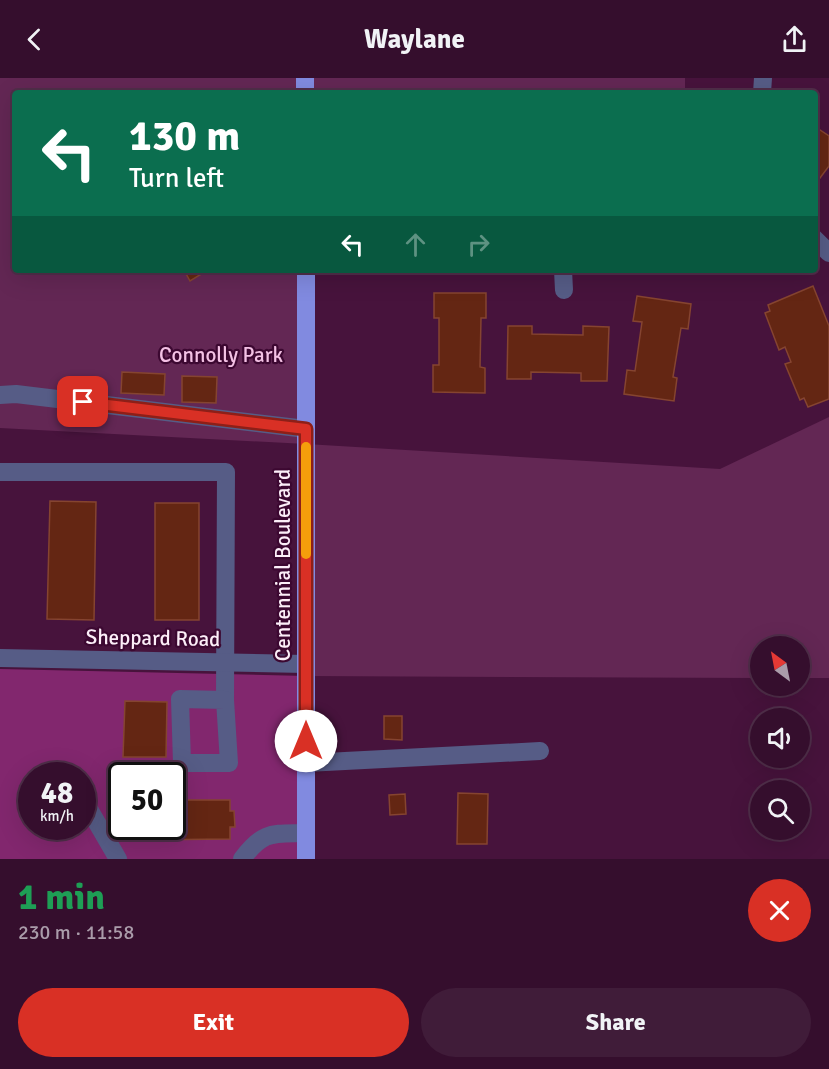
<!DOCTYPE html>
<html lang="en">
<head>
<meta charset="utf-8">
<style>
	body { margin:0; font-family:Signika,sans-serif; background:#401c39; color:#f1f3f6; height:100vh; display:flex; flex-direction:column; font-size:22px; white-space:nowrap }
	* { box-sizing:border-box; margin:0 }
	p { font-size:20px; color:#aa9caa }
	.icon { flex:none; width:33px; height:33px; fill:none; stroke:currentColor; stroke-width:2; stroke-linecap:round; stroke-linejoin:round }
	.map { position:relative; height:781px; overflow:hidden }
	.side { display:flex; flex-direction:column; background:#350e2d; flex:1 }
	.side>* { flex:none }
	.guide { position:absolute; left:12px; top:12px; width:806px; height:183px; border-radius:6px; box-shadow:0 6px 24px #0002,0 0 0 2px #4f2e49; background:#0b6e4f; color:#fff; overflow:hidden }
	.needle { width:39px; rotate:328deg }
	.fabs { position:absolute; left:750px; top:558px; display:grid; gap:12px }
	.fabs a { display:grid; place-items:center; width:60px; height:60px; border-radius:50%; background:#350e2d; box-shadow:0 6px 24px #0002,0 0 0 2px #4f2e49; font-size:30px }
	.speed { position:absolute; left:18px; top:684px; display:flex; gap:12px; font-size:30px; font-weight:700; text-align:center }
	.speed>* { display:grid; place-content:center; width:78px; height:78px; border-radius:50%; background:#350e2d; box-shadow:0 6px 24px #0002,0 0 0 2px #4f2e49; line-height:1 }
	.speed small { font-size:15px; font-weight:400 }
	.speed .limit { border:3px solid #111; border-radius:9px; background:#fff; color:#111 }
	.pin { position:absolute; display:grid; place-items:center; width:51px; height:51px; color:#fff; margin:-26px; border-radius:12px; box-shadow:0 3px 9px #0006 }
	.me { position:absolute; width:66px; margin:-33px; rotate:0deg; stroke-linejoin:round; filter:drop-shadow(0 0 4px #0008) }
	.turn { display:flex; align-items:center; gap:21px; height:126px; padding:0 18px; font-size:27px }
	.turn .icon { width:78px; height:78px; stroke-width:2.5 }
	.turn b { display:block; font-size:42px; line-height:51px }
	.lanes { display:flex; align-items:center; height:57px; padding:0 18px; background:#0003; justify-content:center; gap:30px; direction:ltr }
	.lanes .off { opacity:.35 }
	.round { display:grid; place-items:center; flex:none; width:63px; height:63px; border-radius:32px; background:#401c39 }
	.summary { display:flex; align-items:center; justify-content:space-between; height:102px; padding:0 18px }
	h1 { font-size:36px; font-weight:700; line-height:45px; color:#1e9e55 }
	.button { display:flex; gap:12px; margin-top:auto; padding:12px 18px }
	.button a { flex:1; height:69px; border-radius:36px; background:#d93025; color:#fff; font-size:24px; font-weight:700; line-height:69px; text-align:center }
	.button a+a { background:#401c39; color:#f1f3f6 }
	header { display:flex; justify-content:space-between; align-items:center; height:78px; padding:0 18px; background:#350e2d; font-size:27px; font-weight:700 }
	.map>svg:first-child { display:block }
</style>
</head>
<body>
<header><svg class="icon" aria-label="back" viewBox="0 0 24 24"><path d="M15 5l-7 7 7 7"/></svg>Waylane<svg class="icon" aria-label="share" viewBox="0 0 24 24"><path d="M12 15V3M7 8l5-5 5 5M5 13v7h14v-7"/></svg></header>
<div class="map">
<svg width="829" height="781" viewBox="0 0 829 781">
	<rect width="100%" height="100%" fill="#47133c"/>
	<polygon fill="#632754" points="0,0 685,0 685,15 15,15 15,192 306,192 306,366 720,391 829,339 829,600 800,600 800,568 760,568 760,600 306,598 306,366 0,350"/>
	<path fill="#82276e" fill-rule="evenodd" d="M0 591 306 598V781H0ZM32 698H82V748H32ZM122 698H172V748H122Z"/>
	<g fill="#642613" stroke="#854430" stroke-width="1.5">
		<polygon points="814,48 829,58 829,88 814,108"/>
		<polygon points="184,192 208,192 190,203"/>
		<polygon points="813,208 829,248 829,321 808,329 804,320 800,322 785,286 791,284 785,269 779,272 765,235 770,233 768,227"/>
		<polygon points="434,215 486,215 486,240 481,240 480,289 485,290 485,315 433,314 433,287 439,287 439,240 434,240"/>
		<polygon points="637,218 691,226 688,251 681,250 673,299 677,300 674,323 624,316 627,292 635,293 642,244 633,243"/>
		<polygon points="508,248 532,248 532,256 583,257 583,248 609,249 607,303 581,303 581,295 531,294 531,301 507,301"/>
		<polygon points="122,294 165,296 164,317 121,315"/>
		<polygon points="182,298 217,299 216,325 182,324"/>
		<polygon points="50,423 96,424 94,542 47,541"/>
		<rect x="155" y="425" width="44" height="117"/>
		<polygon points="125,623 167,624 166,679 123,679"/>
		<polygon points="384,638 402,638 402,662 384,661"/>
		<polygon points="458,715 488,716 487,766 457,766"/>
		<polygon points="405,716 406,736 390,737 389,717"/>
		<polygon points="172,722 230,722 230,733 234,733 235,749 230,749 230,761 135,762 135,748 172,748"/>
	</g>
	<g fill="none" stroke-linecap="round" stroke-linejoin="round">
		<g stroke="#565c86" stroke-width="18">
			<polyline points="762,15 763,0"/>
			<polyline points="814,160 829,175"/>
			<polyline points="563,192 564,212"/>
			<polyline points="0,317 16,316 306,351"/>
			<polyline points="0,394 226,394 225,622"/>
			<polyline points="0,580 306,586"/>
			<polygon points="180,621 225,622 229,685 182,685"/>
			<polyline points="306,685 540,673"/>
			<polyline points="82,719 118,781"/>
			<path d="M242 781C264 752 272 756 306 755"/>
		</g>
		<g stroke="#818ae0" stroke-width="18">
			<polyline points="305,0 305,15"/>
			<polyline points="306,192 306,781"/>
		</g>
	</g>
	<g fill="none" stroke-linecap="round" stroke-linejoin="round">
		<g stroke="#8d1f18" stroke-width="15">
			<polyline id="route" points="83,324 306,351 306,663"/>
		</g>
		<use href="#route" stroke="#d93025" stroke-width="10"/>
		<polyline stroke="#f59e0b" stroke-width="10" points="306,369 306,476"/>
	</g>
	<g text-anchor="middle" stroke-width="4.5" stroke-linejoin="round" paint-order="stroke">
		<g font-size="21" fill="#f4c2e5" stroke="#3c0831">
			<text x="221" y="284">Connolly Park</text>
		</g>
		<g font-size="21" fill="#fceef8" stroke="#3c0831">
			<text transform="translate(283 487) rotate(-90)" y="7">Centennial Boulevard</text>
			<text transform="translate(153 560) rotate(1)" y="7">Sheppard Road</text>
		</g>
	</g>
</svg>
<div class="fabs">
<a><svg class="needle" viewBox="-14 -14 28 28"><path d="M0-13l5 13h-10z" fill="#e53935"/><path d="M0 13l5-13h-10z" fill="#aa9caa"/></svg></a>
<a><svg class="icon" aria-label="sound" viewBox="0 0 24 24"><path d="M4 9h4l5-4v14l-5-4H4zM17 9q2 3 0 6"/></svg></a>
<a><svg class="icon" aria-label="search" viewBox="0 0 24 24"><circle cx="10" cy="10" r="6"/><path d="M15 15l6 6"/></svg></a>
</div>
<div class="speed"><div>48<small>km/h</small></div><div class="limit">50</div></div>
<div class="pin" style="left:83px;top:324px;background:#d93025"><svg class="icon" aria-label="arrive" viewBox="0 0 24 24"><path d="M6 21V4h12l-3 4 3 4H6"/></svg></div>
<svg class="me" style="left:306px;top:663px" viewBox="-20 -20 40 40"><circle r="19" fill="#fff"/><path d="M0-13L10 11 0 6-10 11z" fill="#d93025"/></svg>
<div class="guide">
<div class="turn"><svg class="icon" aria-label="left" viewBox="0 0 24 24"><path d="M17 20v-9H6M10 6l-5 5 5 5"/></svg><div><b>130 m</b>Turn left</div></div>
<div class="lanes"><svg class="icon" aria-label="left" viewBox="0 0 24 24"><path d="M17 20v-9H6M10 6l-5 5 5 5"/></svg><svg class="icon off" aria-label="ahead" viewBox="0 0 24 24"><path d="M12 20V5M6 11l6-6 6 6"/></svg><svg class="icon off" aria-label="right" viewBox="0 0 24 24"><path d="M7 20v-9h11M14 6l5 5-5 5"/></svg></div>
</div>
</div>
<section class="side">
<div class="summary"><div><h1>1 min</h1><p>230 m · 11:58</p></div><a class="round" style="background:#d93025;color:#fff"><svg class="icon" aria-label="close" viewBox="0 0 24 24"><path d="M6 6l12 12M18 6L6 18"/></svg></a></div>
<div class="button"><a>Exit</a><a>Share</a></div>
</section>
</body>
</html>
